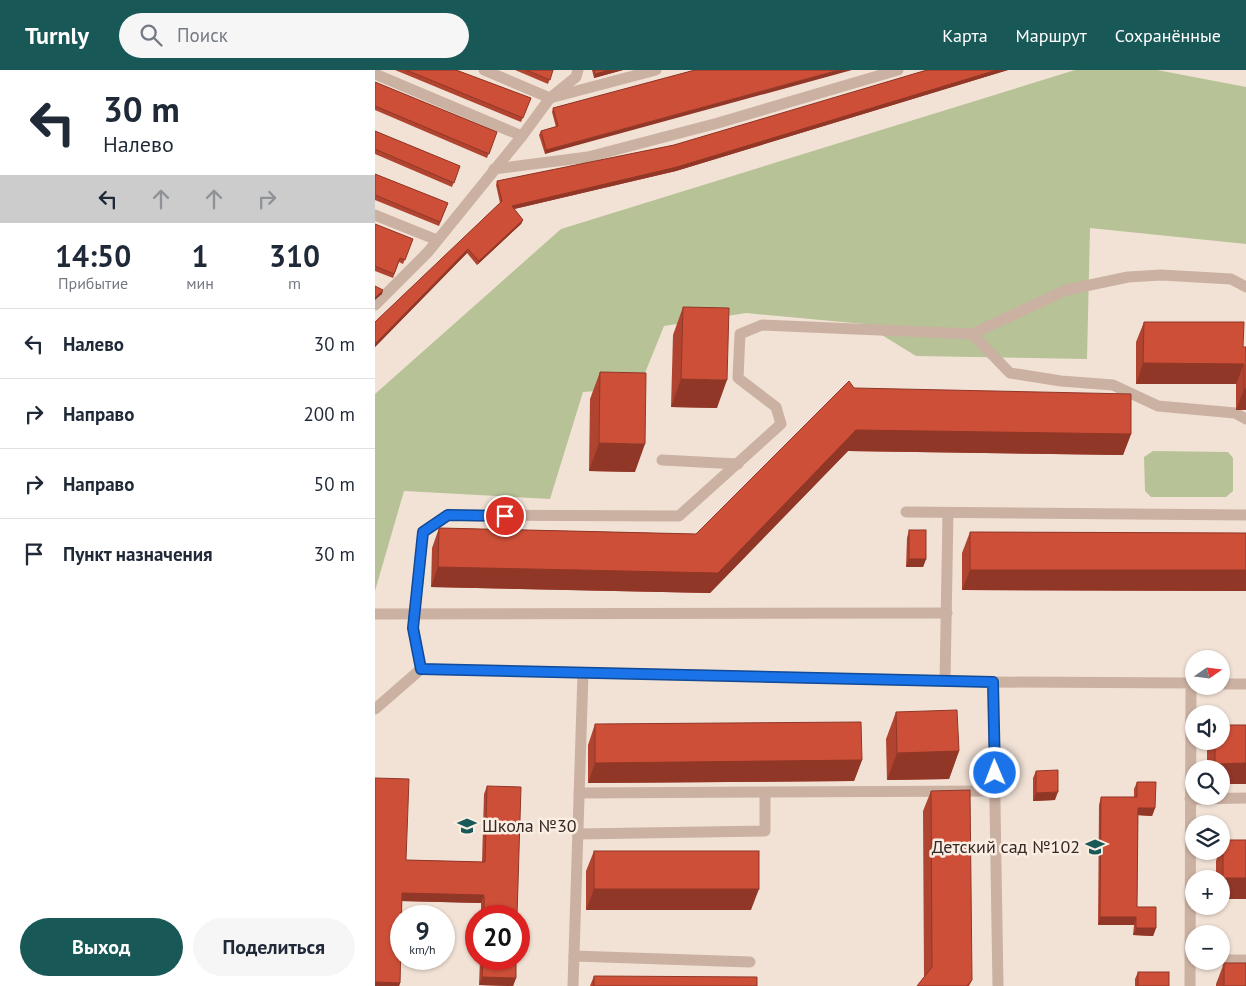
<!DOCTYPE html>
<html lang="ru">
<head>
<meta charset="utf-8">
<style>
	body { margin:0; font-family:"PT Sans",sans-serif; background:#f6f6f7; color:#1f2937; height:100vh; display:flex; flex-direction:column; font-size:19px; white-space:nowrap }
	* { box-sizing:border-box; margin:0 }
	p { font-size:16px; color:#747a83 }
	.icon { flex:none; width:28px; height:28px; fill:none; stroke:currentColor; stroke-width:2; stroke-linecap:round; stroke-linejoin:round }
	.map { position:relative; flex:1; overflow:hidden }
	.details { display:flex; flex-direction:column; background:#fff; width:375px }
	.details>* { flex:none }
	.banner { background:#fff; color:#1f2937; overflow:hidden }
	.needle { width:32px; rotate:76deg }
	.controls { position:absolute; left:810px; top:580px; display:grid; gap:10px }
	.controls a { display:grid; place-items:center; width:45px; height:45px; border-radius:50%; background:#fff; box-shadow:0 1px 4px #0004; font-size:25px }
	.speed { position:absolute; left:15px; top:835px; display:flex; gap:10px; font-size:25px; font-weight:700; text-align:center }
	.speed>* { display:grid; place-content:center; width:65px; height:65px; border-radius:50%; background:#fff; box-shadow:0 1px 4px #0004; line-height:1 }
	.speed small { font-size:12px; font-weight:400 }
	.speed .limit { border:8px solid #d22; background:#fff; color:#111 }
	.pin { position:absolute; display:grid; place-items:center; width:42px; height:42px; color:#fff; margin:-21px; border:2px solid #fff; border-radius:50%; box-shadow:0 1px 5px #0007 }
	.me { position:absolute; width:55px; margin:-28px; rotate:359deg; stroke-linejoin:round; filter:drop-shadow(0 0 4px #0008) }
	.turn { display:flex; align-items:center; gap:18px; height:105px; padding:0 20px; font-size:22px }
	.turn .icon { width:65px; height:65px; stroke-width:2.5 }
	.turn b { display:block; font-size:35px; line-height:42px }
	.lanes { display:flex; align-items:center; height:48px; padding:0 20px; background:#0003; justify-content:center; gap:25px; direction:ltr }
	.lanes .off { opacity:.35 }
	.eta { display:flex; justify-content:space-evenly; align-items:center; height:85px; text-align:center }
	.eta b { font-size:30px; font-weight:700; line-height:35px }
	.primary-button { display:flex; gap:10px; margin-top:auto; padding:10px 20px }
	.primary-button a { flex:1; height:58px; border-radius:30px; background:#185857; color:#fff; font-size:20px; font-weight:700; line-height:58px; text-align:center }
	.primary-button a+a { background:#f6f6f7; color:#1f2937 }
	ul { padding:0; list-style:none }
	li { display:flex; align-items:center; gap:15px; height:70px; padding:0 20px; border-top:1px solid #e0e1e3 }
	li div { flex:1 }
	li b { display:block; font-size:19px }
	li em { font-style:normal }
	header { display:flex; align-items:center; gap:30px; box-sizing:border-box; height:70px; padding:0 25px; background:#185857; color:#fff }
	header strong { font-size:24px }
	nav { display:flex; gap:28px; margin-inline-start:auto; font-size:18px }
	.search { width:350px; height:45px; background:#f6f6f7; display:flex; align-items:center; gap:12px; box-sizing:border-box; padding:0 18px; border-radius:28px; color:#747a83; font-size:19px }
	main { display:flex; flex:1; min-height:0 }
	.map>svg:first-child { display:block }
</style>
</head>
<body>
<header>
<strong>Turnly</strong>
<div class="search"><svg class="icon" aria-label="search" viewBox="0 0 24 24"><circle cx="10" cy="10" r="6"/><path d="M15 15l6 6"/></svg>Поиск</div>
<nav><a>Карта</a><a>Маршрут</a><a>Сохранённые</a></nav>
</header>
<main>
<section class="details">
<div class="banner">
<div class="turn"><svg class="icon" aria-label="left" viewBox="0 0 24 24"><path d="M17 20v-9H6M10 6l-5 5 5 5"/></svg><div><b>30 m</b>Налево</div></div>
<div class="lanes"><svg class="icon" aria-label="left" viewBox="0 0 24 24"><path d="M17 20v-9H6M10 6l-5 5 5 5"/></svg><svg class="icon off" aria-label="ahead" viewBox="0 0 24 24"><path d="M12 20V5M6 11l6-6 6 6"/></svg><svg class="icon off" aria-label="ahead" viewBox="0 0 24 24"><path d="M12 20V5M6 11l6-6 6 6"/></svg><svg class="icon off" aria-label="right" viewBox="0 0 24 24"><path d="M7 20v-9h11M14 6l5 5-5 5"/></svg></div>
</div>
<div class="eta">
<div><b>14:50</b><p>Прибытие</p></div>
<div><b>1</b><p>мин</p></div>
<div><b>310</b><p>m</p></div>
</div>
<ul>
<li><svg class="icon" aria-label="left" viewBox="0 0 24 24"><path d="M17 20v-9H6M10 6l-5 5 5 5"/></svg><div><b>Налево</b></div><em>30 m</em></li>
<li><svg class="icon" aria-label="right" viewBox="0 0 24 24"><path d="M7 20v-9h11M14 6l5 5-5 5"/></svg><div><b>Направо</b></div><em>200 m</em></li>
<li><svg class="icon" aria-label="right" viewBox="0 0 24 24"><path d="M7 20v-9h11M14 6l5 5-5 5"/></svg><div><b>Направо</b></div><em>50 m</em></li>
<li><svg class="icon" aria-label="arrive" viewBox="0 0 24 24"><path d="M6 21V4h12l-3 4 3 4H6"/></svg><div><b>Пункт назначения</b></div><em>30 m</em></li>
</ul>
<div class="primary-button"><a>Выход</a><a>Поделиться</a></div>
</section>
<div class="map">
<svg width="871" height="916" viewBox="0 0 871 916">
	<rect width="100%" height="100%" fill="#f2e2d6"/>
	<g fill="#b7c296">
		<polygon points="700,0 782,0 871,17 871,174 715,158 712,289 541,286 489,254 371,243 289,256 270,303 231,320 208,322 175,429 29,421 0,521 0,324 186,159"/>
		<polygon points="778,381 853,382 858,388 858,421 851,427 776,427 770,421 769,387"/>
	</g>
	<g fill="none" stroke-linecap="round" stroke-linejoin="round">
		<g stroke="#cbb1a2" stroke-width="11">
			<polyline points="109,0 175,28 281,0"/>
			<polyline points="0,4 147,66"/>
			<polyline points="119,99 213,87 343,53 523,0"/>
			<polyline points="0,145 62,170"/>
			<polyline points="0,235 53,182 147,66 175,28 201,7 203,0"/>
			<polyline points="597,264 635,303 686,311 738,315 783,336 860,343 871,349"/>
			<polyline points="287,390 363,394"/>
			<polyline points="531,442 871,445"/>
			<polyline points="0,544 572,543"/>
			<polyline points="46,599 38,558 48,462 73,445 304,446 406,354 401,337 363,308 365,264 387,255 597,264 691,220 753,207 786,205 856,209 871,217"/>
			<polyline points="570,611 573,443"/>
			<polyline points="618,612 816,613"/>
			<polyline points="846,614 871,614"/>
			<polyline points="0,639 46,599 618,612 623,916"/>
			<polyline points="204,723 620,721"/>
			<polyline points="815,729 871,728"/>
			<polyline points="203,764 390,761 390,723"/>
			<polyline points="199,886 375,892"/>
			<polyline points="846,890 871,890"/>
			<polyline points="198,916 208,603"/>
			<polyline points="815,916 816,613 819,613"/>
		</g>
	</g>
	<g fill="#b14430">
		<polygon points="20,0 81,0 156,28 146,52"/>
		<polygon points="140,0 178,0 173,14"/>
		<polygon points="217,0 248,0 219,8"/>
		<polygon points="320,0 170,84 164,65 166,61 181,57 177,42 178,38"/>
		<polygon points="552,0 633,0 301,101 139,139 148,150 146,154 102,195 92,183 0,277 0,252 125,133 121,115 122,111 299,75"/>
		<polygon points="0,12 122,62 112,88 0,40"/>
		<polygon points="0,61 85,96 77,117 0,84"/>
		<polygon points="0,104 73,133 64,156 0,130"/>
		<polygon points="0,154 38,169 28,194 24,192 18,208 0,201"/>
		<polygon points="308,237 342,338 296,337 298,265"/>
		<polygon points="769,252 868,277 871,340 861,340 861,314 761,314 761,272"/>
		<polygon points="225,302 260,402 214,401 215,329"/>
		<polygon points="479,318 756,364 748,385 473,381 335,523 56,517 57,478 64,458 321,464"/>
		<polygon points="534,460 551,489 548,497 531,497 532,468"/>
		<polygon points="595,462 871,463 871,521 587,520 587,483"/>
		<polygon points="521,642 584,681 574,709 512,710 511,669"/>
		<polygon points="220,654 487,690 479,711 213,713 213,675"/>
		<polygon points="871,655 871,714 846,714 846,699 832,699 832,676 834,671 846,671"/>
		<polygon points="661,701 680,730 658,731 658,708"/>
		<polygon points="762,712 780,738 777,746 763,745 762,837 781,858 778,866 758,865 759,855 723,855 724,735 726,727 759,727 759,719"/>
		<polygon points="112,716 142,846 106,846 106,833 27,831 25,913 24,916 0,916 31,790 107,792 109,724"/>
		<polygon points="556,721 597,910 594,916 542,916 549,907 548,741"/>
		<polygon points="848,770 871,770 871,829 846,829 846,809 841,809 841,791 844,781 846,781 846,775"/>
		<polygon points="219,781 376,840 211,840 211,801"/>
		<polygon points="105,889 141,889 141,908 138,916 104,915"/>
		<polygon points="849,893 871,916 841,916 841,914"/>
		<polygon points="763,902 794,916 760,916 760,909"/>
		<polygon points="219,906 382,916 215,916"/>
	</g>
	<g fill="#903727">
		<polygon points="235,0 248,0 219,8 220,4"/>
		<polygon points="464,0 477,0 170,84 171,80"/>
		<polygon points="622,0 633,0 301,101 135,140 137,136"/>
		<polygon points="148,150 146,154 102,195 104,191"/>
		<polygon points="93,179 92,183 0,277 0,274"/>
		<polygon points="8,220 7,224 0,230 0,228"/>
		<polygon points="768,293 869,294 861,314 761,314"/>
		<polygon points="306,309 352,310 342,338 296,337"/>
		<polygon points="869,319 871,319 871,340 861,340"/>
		<polygon points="481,360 756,364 748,385 473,381 335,523 56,517 63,497 343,503"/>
		<polygon points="224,373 270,374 260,402 214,401"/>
		<polygon points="534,489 551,489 548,497 531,497"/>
		<polygon points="595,500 871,500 871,521 587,520"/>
		<polygon points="584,681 574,709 512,710 522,683"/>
		<polygon points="487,690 479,711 213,713 220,693"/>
		<polygon points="871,693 871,714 846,714 846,699 838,699 840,694"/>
		<polygon points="683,722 680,730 658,731 661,723"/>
		<polygon points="763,738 780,738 777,746 760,745"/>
		<polygon points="848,808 871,808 871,829 846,829 846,814"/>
		<polygon points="219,819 384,819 376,840 211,840"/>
		<polygon points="27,823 109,825 106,833 24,831"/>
		<polygon points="725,847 761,847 759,855 723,855"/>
		<polygon points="761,858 781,858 778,866 758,865"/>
		<polygon points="107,907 141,908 138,916 104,915"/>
		<polygon points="0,912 25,913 24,916 0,916"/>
	</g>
	<g fill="#ce4f38" stroke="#903727">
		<polygon points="31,0 81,0 156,28 148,48"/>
		<polygon points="151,0 178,0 175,10"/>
		<polygon points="219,0 235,0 220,4"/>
		<polygon points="320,0 464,0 171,80 166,61 183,56 178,38"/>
		<polygon points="552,0 622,0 302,97 137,136 148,150 104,191 93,179 0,274 0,252 127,131 122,111 299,75"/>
		<polygon points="0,12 122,62 114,84 0,36"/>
		<polygon points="0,61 85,96 79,113 0,79"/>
		<polygon points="0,104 73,133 65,152 0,125"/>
		<polygon points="0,154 38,169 30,190 25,188 19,204 0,196"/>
		<polygon points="0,216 8,220 0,228"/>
		<polygon points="308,237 354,238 352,310 306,309"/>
		<polygon points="769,252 869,252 868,277 871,277 871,319 869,319 869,294 768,293"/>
		<polygon points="225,302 271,303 270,374 224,373"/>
		<polygon points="474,311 479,318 756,324 756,364 481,360 343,503 63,497 64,458 321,464"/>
		<rect x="534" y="460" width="17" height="29"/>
		<polygon points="595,462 871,463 871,500 595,500"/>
		<polygon points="582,640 584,681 522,683 521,642"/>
		<polygon points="486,652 487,690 220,693 220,654"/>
		<polygon points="846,655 871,655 871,693 840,694 840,671 846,671"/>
		<polygon points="683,700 683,722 661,723 661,701"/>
		<polygon points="0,708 34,709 31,790 110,792 112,716 146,717 142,846 109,846 109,825 27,823 25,913 0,912"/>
		<polygon points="762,712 781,712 780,738 763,738 762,837 781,837 781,858 761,858 761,847 725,847 726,727 762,727"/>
		<polygon points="595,720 597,910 592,916 542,916 557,897 556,721"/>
		<rect x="848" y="770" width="23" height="38"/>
		<rect x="219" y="781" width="165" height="38"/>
		<polygon points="108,889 141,889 141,908 107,907"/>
		<rect x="849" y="893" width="22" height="23"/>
		<rect x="763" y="902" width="31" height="14"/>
		<polygon points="219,906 382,907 382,916 219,916"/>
	</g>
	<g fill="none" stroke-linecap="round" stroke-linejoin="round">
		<g stroke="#114b97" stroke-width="12">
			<polyline id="route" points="130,446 73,445 48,462 38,558 46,599 618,612 620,703"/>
		</g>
		<use href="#route" stroke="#1a73e8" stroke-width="9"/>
	</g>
	<defs>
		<g id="school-bare" transform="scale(1.5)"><path d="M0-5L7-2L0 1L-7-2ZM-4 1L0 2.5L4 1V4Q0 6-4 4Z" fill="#185857" stroke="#faede2" stroke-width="2.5" paint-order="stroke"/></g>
	</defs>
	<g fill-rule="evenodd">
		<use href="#school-bare" x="92" y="756"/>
		<use href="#school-bare" x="720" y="777"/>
	</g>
	<g text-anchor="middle" stroke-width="5" stroke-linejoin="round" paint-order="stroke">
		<g font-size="18" fill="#352825" stroke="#faede2" text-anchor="start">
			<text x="107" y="762">Школа №30</text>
			<text x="705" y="783" text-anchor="end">Детский сад №102</text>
		</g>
	</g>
</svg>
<div class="controls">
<a><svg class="needle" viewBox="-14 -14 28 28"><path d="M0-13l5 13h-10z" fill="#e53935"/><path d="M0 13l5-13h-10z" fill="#747a83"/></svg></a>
<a><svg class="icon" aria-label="sound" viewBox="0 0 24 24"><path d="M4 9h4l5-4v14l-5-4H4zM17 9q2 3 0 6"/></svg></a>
<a><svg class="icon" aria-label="search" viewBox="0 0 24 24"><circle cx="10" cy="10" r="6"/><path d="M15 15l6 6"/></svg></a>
<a><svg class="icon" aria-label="layers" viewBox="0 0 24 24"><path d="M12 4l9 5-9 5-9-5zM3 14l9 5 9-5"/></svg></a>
<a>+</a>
<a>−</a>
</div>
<div class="speed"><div>9<small>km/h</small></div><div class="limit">20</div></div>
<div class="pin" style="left:130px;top:446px;background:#d93025"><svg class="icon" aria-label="arrive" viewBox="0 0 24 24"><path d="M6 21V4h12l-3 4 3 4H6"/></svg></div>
<svg class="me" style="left:620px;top:703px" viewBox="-20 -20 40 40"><circle r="17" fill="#1a73e8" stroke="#fff" stroke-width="3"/><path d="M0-11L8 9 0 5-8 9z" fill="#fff"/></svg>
</div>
</main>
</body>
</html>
